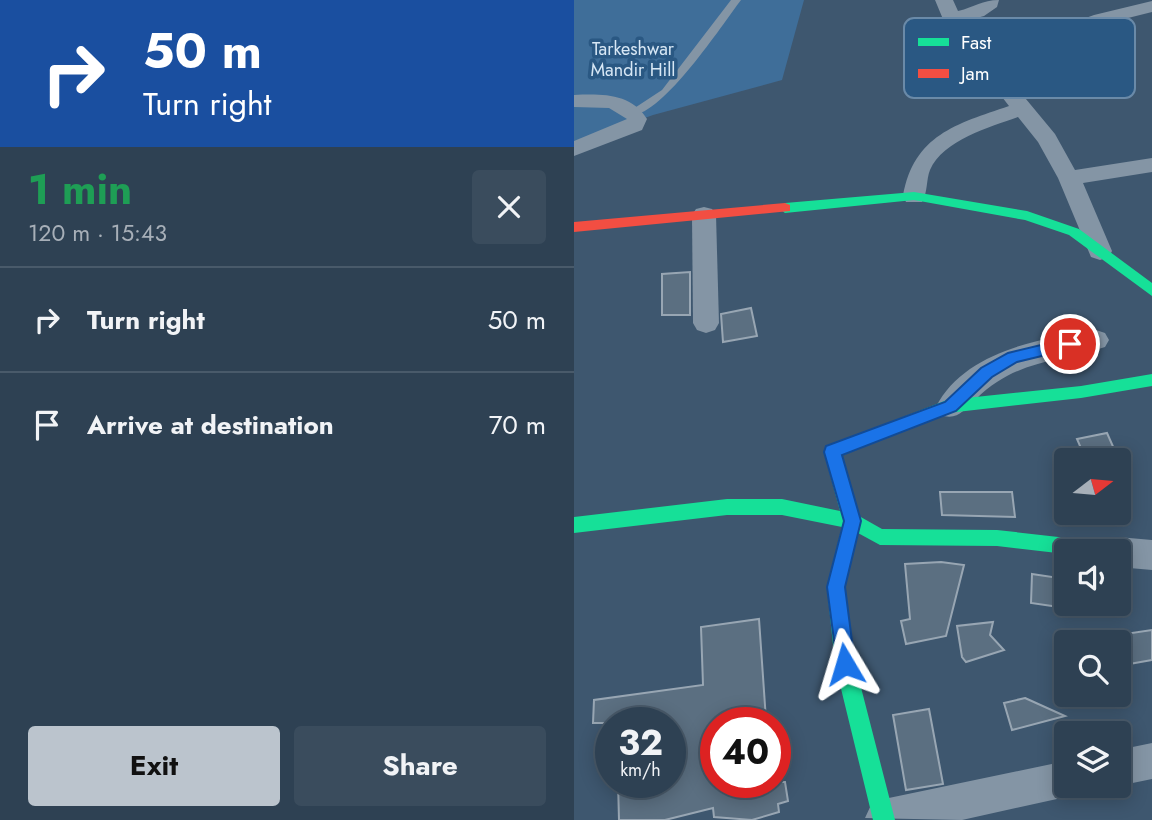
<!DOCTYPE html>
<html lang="en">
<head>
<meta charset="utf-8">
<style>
	body { margin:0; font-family:Jost,sans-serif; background:#3a4c5d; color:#f1f3f6; height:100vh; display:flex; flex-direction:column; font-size:26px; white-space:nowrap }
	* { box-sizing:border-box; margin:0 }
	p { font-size:23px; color:#a7afb8 }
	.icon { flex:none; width:38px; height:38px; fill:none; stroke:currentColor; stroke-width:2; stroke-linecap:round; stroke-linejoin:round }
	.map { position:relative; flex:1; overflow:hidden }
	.side { display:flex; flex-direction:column; background:#2e4153; width:574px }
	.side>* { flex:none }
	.banner { background:#1a4fa0; color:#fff; overflow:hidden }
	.needle { width:46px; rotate:74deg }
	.buttons { position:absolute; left:480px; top:448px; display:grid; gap:14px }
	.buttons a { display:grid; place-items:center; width:77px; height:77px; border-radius:7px; background:#2e4153; box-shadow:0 4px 18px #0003,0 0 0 2px #495a6a; font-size:35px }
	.speed { position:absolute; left:21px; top:707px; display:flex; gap:14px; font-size:35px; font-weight:700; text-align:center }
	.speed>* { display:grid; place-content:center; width:91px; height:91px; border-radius:50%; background:#2e4153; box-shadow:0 4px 18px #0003,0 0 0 2px #495a6a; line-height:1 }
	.speed small { font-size:18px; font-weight:400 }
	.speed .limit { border:10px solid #d22; background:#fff; color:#111 }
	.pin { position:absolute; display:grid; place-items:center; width:60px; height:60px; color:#fff; margin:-30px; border:4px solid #fff; border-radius:50%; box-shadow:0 2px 7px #0007 }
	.me { position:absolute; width:77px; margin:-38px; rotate:353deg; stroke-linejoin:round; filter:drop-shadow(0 0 5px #0008) }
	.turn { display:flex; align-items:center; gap:24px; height:147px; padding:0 28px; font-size:32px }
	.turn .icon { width:91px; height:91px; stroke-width:2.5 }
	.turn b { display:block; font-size:49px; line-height:60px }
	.round { display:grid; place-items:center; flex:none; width:74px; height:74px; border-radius:7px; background:#3a4c5d }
	.headline { display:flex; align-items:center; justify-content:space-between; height:119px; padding:0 28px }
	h1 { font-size:42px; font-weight:700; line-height:52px; color:#1e9e55 }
	.button { display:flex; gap:14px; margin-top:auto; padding:14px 28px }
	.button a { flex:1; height:80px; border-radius:7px; background:#bbc4cd; color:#111; font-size:28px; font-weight:700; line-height:80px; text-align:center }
	.button a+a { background:#3a4c5d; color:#f1f3f6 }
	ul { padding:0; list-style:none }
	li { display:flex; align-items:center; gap:21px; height:105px; padding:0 28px; border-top:2px solid #495a6a }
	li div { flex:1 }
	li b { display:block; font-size:26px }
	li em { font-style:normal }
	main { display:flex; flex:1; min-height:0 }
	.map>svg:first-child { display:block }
</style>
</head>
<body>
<main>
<section class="side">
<div class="banner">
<div class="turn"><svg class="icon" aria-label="right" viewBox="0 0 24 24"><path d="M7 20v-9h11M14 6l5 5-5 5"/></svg><div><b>50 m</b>Turn right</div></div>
</div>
<div class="headline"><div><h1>1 min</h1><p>120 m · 15:43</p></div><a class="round"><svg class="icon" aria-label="close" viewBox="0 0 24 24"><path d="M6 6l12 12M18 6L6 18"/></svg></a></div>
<ul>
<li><svg class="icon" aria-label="right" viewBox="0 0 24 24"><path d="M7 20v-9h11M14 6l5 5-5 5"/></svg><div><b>Turn right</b></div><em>50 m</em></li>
<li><svg class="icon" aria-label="arrive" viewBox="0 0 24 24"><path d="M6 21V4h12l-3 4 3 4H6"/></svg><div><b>Arrive at destination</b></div><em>70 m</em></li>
</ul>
<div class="button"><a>Exit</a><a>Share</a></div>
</section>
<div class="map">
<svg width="578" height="820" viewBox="0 0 578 820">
	<rect width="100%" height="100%" fill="#3e576f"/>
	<polygon fill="#3f6e99" points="0,0 230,0 208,80 79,115 0,144"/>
	<g fill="#5b6f81" stroke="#98a6b3" stroke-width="2">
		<polygon points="116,272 116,315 88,315 88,274"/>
		<polygon points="177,308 183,336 149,342 147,314"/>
		<polygon points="533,433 545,460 512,460 503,439"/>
		<polygon points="366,492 438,492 441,517 368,515"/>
		<polygon points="367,562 390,565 372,636 332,644 327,621 336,619 331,564"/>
		<polygon points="458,574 492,579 492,608 457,603"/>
		<polygon points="185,619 192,720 142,723 142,782 211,782 214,801 204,804 205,812 178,820 140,817 139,808 91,820 45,820 44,782 96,782 96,723 19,723 20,700 129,685 127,627"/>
		<polygon points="419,622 416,635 430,650 392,662 388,657 383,626"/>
		<polygon points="578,630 578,660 544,666 544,635"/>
		<polygon points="451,698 491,716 438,730 430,703"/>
		<polygon points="355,709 369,784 332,790 319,715"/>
	</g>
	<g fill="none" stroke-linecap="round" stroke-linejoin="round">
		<path fill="#8495a5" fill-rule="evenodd" d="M157 0H167C148 25 87 118 56 115V111L88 90Z"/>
		<g fill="#8495a5" fill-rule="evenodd">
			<path d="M361 0H379L384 11C401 7 408 0 425 0L423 7 410 16 388 22 396 41 413 54 520 15 578 1V12L534 23 423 64 481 134 501 170 578 158V172L509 183 538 251 535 257 526 260 517 257 484 178 464 142 444 117C416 127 369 140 356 170 352 180 354 192 348 202H332L329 196C340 135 382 124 435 106L404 66 381 48Z"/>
			<path d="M0 95C28 94 57 93 73 119L68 130 0 156V141L53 119 35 108 0 107Z"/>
			<polygon points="130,207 138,209 142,215 145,323 141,330 132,333 123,330 119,323 118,215 122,209"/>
			<path d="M522 330 531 333 535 340 531 347C482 363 443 359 402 399 389 410 384 421 366 415L362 407C390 351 468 338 522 330Z"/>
			<polygon points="544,537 578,540 578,570 544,567 544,551 529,551 533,542"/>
			<polygon points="578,743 578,779 544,786 543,786 544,750"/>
			<polygon points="492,761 492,786 508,786 505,792 492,797 388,820 291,818 297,805 310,799"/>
		</g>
		<g fill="#16e098" fill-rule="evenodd">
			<polygon points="340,192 453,211 505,229 578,283 578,296 495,235 451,220 340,200 211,213 204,208 211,203"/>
			<polygon points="578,374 578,386 507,398 374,413 267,456 285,516 308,529 423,530 538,543 544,545 547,551 544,557 544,551 492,551 492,554 423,546 306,545 284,533 271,587 281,664 321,820 299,820 261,664 253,587 268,527 208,515 153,515 0,533 0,517 153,499 208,499 266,511 250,452 252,447 373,400 507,386"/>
		</g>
		<polygon fill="#f24e42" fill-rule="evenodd" points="211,203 216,205 216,211 0,232 0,222"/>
	</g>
	<polygon fill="#1a73e8" stroke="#114b97" stroke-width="2" points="496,338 501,340 501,348 443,362 418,377 382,411 268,455 287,521 271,587 281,664 278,671 271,674 264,671 253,587 270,521 250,452 252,446 371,402 407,368 434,353"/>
	<g text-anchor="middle" stroke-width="7" stroke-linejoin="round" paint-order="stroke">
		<g font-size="18" fill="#d7e7f5" stroke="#2a5883">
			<text x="59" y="55">Tarkeshwar<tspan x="59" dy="21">Mandir Hill</tspan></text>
		</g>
	</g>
	<rect x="330" y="18" width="231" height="80" rx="10" fill="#2a5883" stroke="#6a8aa8" stroke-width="2"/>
	<rect x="344" y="38" width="31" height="8" fill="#16e098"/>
	<rect x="344" y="69" width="31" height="9" fill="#f24e42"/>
	<g font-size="19" fill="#fff">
		<text x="387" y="49">Fast</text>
		<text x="387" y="80">Jam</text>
	</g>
</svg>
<div class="buttons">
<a><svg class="needle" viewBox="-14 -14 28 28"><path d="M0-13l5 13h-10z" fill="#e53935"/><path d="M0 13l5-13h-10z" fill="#a7afb8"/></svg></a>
<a><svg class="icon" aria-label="sound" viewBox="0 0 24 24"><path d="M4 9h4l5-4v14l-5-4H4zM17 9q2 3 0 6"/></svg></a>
<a><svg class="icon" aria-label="search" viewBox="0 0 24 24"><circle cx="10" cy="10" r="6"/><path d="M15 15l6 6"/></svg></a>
<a><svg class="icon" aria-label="layers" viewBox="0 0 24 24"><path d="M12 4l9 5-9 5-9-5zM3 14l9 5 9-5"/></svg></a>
</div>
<div class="speed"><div>32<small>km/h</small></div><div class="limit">40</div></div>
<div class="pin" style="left:496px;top:344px;background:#d93025"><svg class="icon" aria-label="arrive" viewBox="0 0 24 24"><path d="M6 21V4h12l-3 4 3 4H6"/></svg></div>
<svg class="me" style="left:271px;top:664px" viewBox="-20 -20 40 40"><path d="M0-17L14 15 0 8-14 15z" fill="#1a73e8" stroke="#fff" stroke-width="4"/></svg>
</div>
</main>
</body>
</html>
